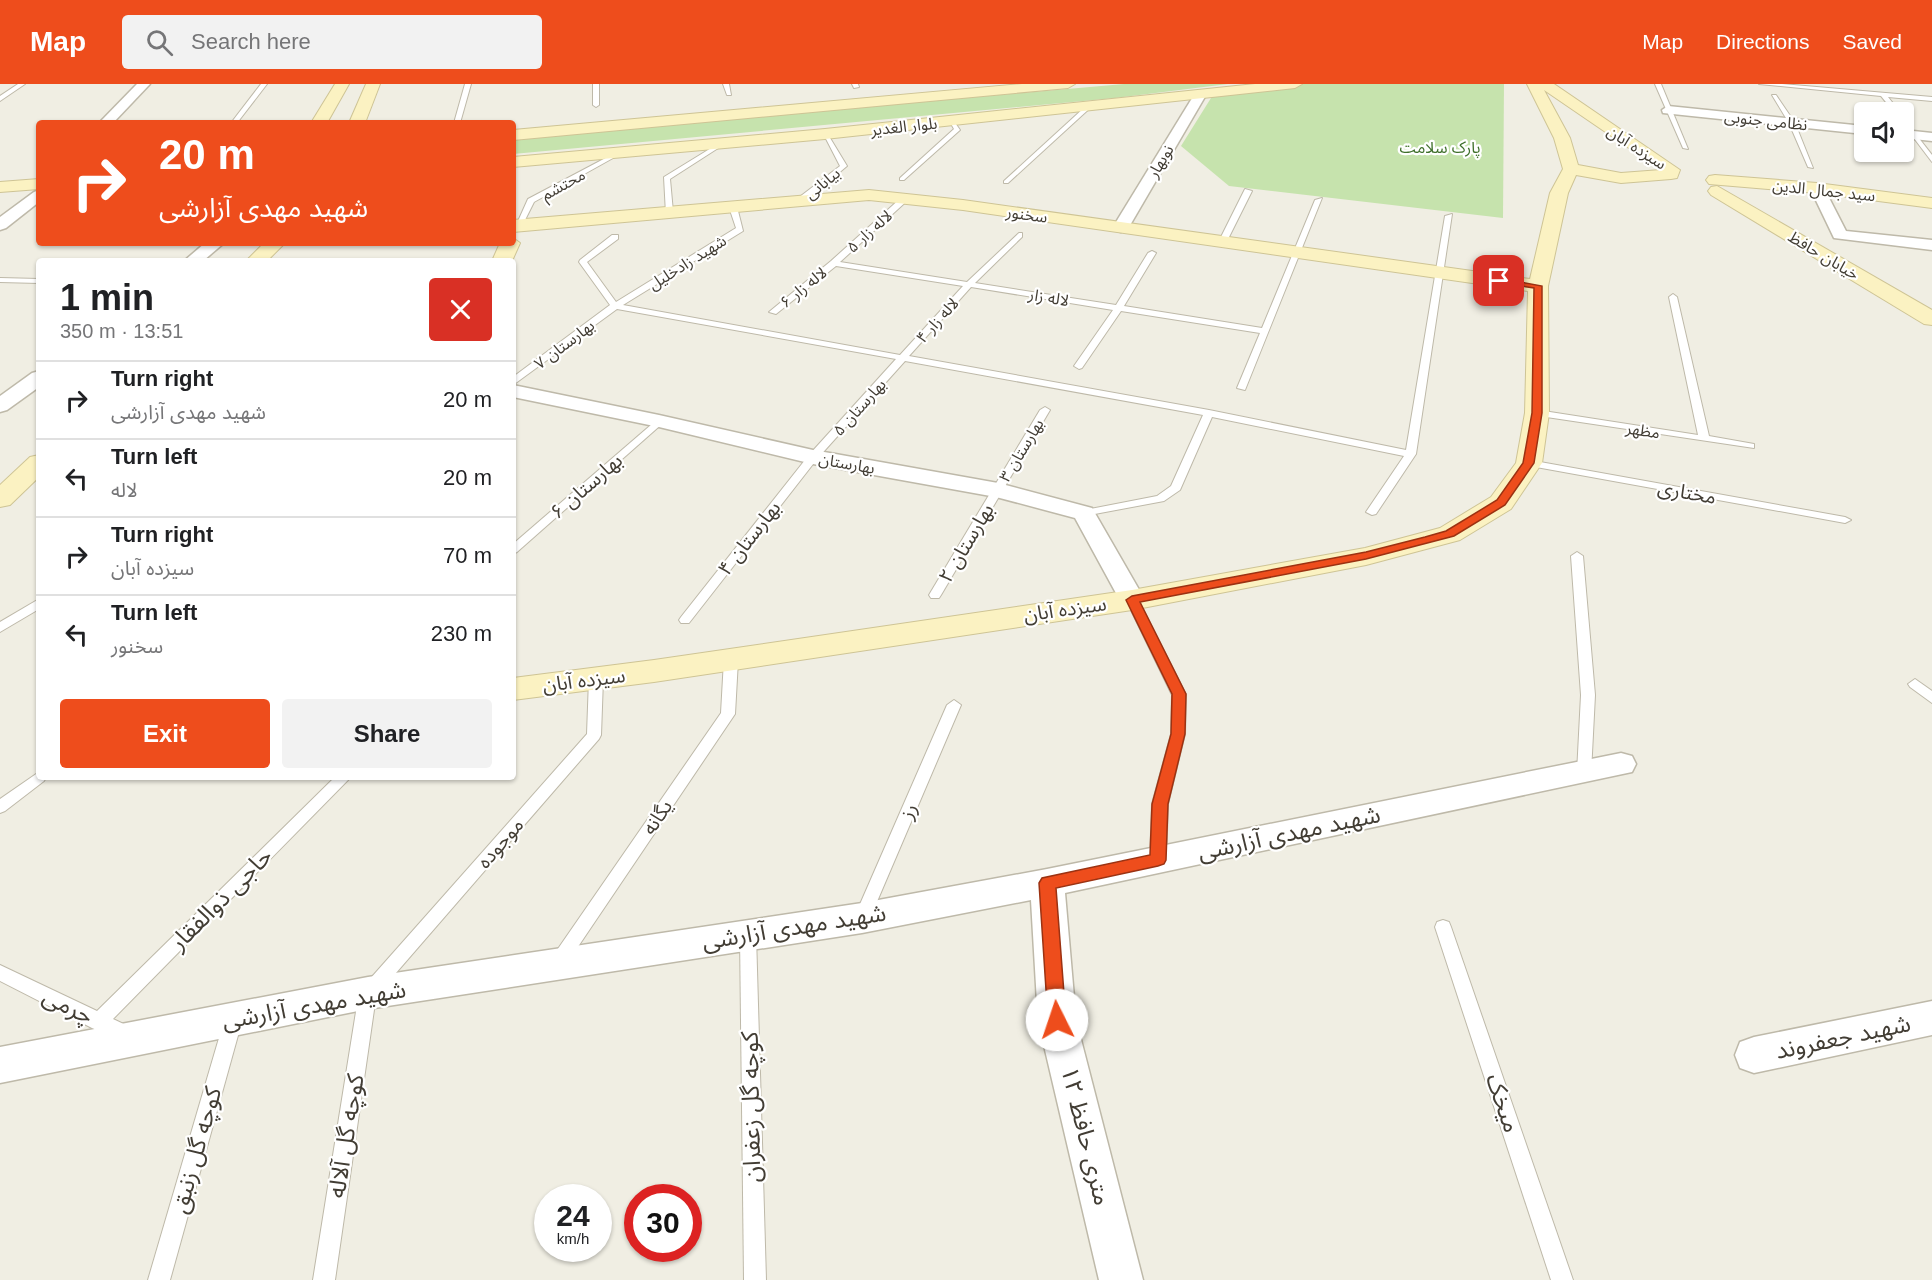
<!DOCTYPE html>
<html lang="en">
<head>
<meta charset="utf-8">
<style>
	body { margin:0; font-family:Arial,"Noto Sans Arabic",sans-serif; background:#f2f2f2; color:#202124; height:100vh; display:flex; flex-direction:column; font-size:22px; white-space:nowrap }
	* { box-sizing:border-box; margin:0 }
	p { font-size:20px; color:#757577 }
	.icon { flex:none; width:33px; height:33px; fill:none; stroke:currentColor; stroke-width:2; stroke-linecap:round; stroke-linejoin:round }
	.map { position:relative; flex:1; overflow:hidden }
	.side { position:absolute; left:36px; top:174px; width:480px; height:522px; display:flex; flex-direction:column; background:#fff; border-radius:6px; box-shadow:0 2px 4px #0004 }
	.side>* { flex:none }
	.top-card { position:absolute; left:36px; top:36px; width:480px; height:126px; border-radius:6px; box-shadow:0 2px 4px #0004; background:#ee4d1c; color:#fff; overflow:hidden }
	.fabs { position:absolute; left:1854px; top:18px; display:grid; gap:12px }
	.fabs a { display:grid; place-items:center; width:60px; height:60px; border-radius:6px; background:#fff; box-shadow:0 2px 4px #0004; font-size:30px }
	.speed { position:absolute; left:534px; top:1100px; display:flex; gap:12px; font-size:30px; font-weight:700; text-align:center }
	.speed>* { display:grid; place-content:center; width:78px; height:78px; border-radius:50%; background:#fff; box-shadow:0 2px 4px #0004; line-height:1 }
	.speed small { font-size:15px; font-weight:400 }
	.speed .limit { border:9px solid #d22; background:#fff; color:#111 }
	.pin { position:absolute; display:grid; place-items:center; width:51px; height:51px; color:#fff; margin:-26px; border-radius:12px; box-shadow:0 3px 9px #0006 }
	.me { position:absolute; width:66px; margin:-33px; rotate:356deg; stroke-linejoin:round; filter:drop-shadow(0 0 4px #0008) }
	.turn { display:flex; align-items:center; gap:21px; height:126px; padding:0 24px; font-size:27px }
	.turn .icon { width:78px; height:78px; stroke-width:2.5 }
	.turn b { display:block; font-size:42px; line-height:51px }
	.round { display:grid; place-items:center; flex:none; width:63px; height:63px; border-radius:6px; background:#f2f2f2 }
	.headline { display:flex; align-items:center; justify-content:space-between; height:102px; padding:0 24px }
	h1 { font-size:36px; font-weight:600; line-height:45px }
	.primary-button { display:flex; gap:12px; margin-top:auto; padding:12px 24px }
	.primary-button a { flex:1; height:69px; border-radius:6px; background:#ee4d1c; color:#fff; font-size:24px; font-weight:600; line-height:69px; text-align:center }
	.primary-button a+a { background:#f2f2f2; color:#202124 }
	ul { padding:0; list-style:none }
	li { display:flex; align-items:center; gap:18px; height:78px; padding:0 24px; border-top:2px solid #e0e0e0 }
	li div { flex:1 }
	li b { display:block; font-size:22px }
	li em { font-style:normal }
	header { display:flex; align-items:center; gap:36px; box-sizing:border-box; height:84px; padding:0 30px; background:#ee4d1c; color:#fff }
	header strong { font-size:28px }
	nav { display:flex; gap:33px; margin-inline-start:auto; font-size:21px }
	.search { width:420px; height:54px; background:#f2f2f2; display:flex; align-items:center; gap:15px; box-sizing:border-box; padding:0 21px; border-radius:6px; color:#757577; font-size:22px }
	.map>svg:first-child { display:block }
</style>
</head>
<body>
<header>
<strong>Map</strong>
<div class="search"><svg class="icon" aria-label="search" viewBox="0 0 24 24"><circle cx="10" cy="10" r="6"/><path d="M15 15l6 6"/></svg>Search here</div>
<nav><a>Map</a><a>Directions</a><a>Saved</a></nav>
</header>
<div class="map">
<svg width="1932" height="1196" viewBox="0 0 1932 1196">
	<rect width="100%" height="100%" fill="#f0eee3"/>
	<g fill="#c6e3ad">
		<polygon points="1124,0 1228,0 1115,14 513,70 513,54"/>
		<polygon points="1286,0 1504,0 1503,134 1229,102 1181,62 1216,6"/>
	</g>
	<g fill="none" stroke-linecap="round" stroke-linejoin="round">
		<g stroke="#beb9a9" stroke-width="2">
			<g id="lane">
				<polygon points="18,0 25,0 0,17 0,12"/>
				<polygon points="261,0 267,0 237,39 231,39"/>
				<polygon points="465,0 471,0 460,39 454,39"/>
				<polygon points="593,0 599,0 599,21 596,23 593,21"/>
				<polygon points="723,0 729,0 731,11 727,11"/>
				<polygon points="852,0 858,0 859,3 854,4"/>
				<polygon points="1655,0 1661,0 1688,65 1683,64"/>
				<polygon points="1759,0 1782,0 1932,13 1932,17 1888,13 1900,28 1894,28 1881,12"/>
				<polygon points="1772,11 1776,11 1795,39 1813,84 1808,83 1789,39"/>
				<polygon points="1085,23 1090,24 1008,99 1004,99 1004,97"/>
				<polygon points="1904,35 1932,71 1932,78 1904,41"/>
				<polygon points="949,36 953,36 960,46 904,96 900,96 900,94 954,45"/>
				<polygon points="823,49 827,49 847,82 803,119 797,119 797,115 840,82"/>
				<polygon points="721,58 726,59 670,95 673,128 666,130 664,93"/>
				<polygon points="617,68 622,69 534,118 521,144 515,144 528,115"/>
				<polygon points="1245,105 1252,107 1227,157 1220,159 1219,157"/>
				<polygon points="902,113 909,115 840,178 967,198 1019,149 1022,149 1022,153 975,199 1116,221 1148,169 1152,167 1156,169 1124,222 1262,244 1315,116 1322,114 1245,306 1237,304 1260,249 1121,227 1082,284 1079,285 1074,282 1113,226 971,203 909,272 1209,326 1406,366 1445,132 1452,130 1416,370 1376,430 1372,431 1366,428 1404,372 1212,333 1180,406 1164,417 1084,432 1080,431 1080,427 1157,412 1171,402 1203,331 905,277 817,375 689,539 681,539 679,536 681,533 809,371 896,275 617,225 513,301 513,293 610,221 579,178 580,176 612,151 618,151 618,155 587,178 616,218 736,144 729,123 733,121 737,123 743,147 623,221 900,271 963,202 836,182 776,230 769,228 831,177"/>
				<polygon points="0,194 39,195 39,199 0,198"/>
				<polygon points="1673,210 1677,213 1709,352 1754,360 1754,364 1533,331 1532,329 1537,326 1698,351 1669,213"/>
				<polygon points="1045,323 1050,326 941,511 939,514 931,514 929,511 1040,326"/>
				<polygon points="659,334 663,335 663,339 517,468 513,470 513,460"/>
				<polygon points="1529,376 1845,433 1851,436 1845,439 1525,381 1524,379"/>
				<polygon points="1577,468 1583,472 1595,611 1591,689 1589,693 1579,693 1577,689 1581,611 1571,472"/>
				<polygon points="1132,512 1138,516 1186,611 1185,650 1168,720 1166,776 1164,780 1158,782 1152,780 1150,776 1152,720 1171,650 1172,611 1126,516"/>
				<polygon points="39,515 39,525 0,548 0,538"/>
				<polygon points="731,572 738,576 735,630 565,882 559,884 553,882 550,877 553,872 721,629 724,576"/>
				<polygon points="596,590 603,595 601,651 599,655 376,912 335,1196 313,1196 359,909 362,904 587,650 589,595"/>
				<polygon points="1915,595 1932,607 1932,619 1910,603 1908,600"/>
				<polygon points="954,616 961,621 870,834 868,839 862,841 856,839 854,834 947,621"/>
				<polygon points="39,688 39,693 46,693 44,697 5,727 0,729 0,715"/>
				<polygon points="335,693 351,693 113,935 132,944 135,950 132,956 126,958 92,944 0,897 0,881 97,927"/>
				<polygon points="1443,836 1449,838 1451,843 1573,1196 1551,1196 1435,843 1437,838"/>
				<polygon points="748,844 754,846 756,851 766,1196 744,1196 740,851 742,846"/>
				<polygon points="233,929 239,931 242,937 170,1196 148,1196 224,937 227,931"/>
			</g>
		</g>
		<g stroke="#beb9a9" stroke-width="3">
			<g id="street">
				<polygon points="137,0 150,0 113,39 99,39"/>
				<polygon points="1200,7 1206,11 1129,143 1121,148 1115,146 1113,143 1194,11"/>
				<polygon points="1668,22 1864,42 1864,50 1663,29 1662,26"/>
				<polygon points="1904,46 1932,49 1932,57 1904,54"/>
				<polygon points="1817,100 1824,104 1846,147 1932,156 1932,166 1834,154 1810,104"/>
				<polygon points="39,106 39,118 6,144 0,146 0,133 34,108"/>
				<polygon points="205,159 224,159 203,177 184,177"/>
				<polygon points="39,287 39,303 7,326 0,328 0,312 32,289"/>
				<polygon points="513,301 659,331 813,366 998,399 1092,424 1145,516 1141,522 1132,524 1123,522 1075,434 996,413 813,380 659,343 513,313"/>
				<polygon points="1621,669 1632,672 1636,680 1632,688 1065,809 1076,936 1143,1196 1099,1196 1038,936 1031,816 862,849 368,925 0,999 0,963 368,893 862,819 1047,785"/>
				<polygon points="1932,917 1932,951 1754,989 1740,984 1735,971 1740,958 1754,953"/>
			</g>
		</g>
		<g stroke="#cec495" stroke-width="2">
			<g id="secondary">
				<polygon points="335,0 349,0 327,39 311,39"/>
				<polygon points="366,0 380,0 365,39 349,39"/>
				<polygon points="1022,0 1075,0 1068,4 513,56 513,46"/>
				<polygon points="1255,0 1302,0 1295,4 825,55 513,83 513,73 825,45"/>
				<path d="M1527 0H1554L1680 86 1677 94 1671 95 1621 99 1576 91 1568 109 1548 202 1549 329 1542 379 1511 425 1460 456 1366 481 1132 526 654 598 513 616V594L654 576 1132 506 1365 464 1440 444 1491 413 1516 379 1525 329 1528 207 963 126 869 116 513 148V136L869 106 963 116 1530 195 1550 109 1563 85 1554 54ZM1544 6 1661 86 1621 89 1578 81 1570 54Z"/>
				<polygon points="1715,91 1817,99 1932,114 1932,124 1817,109 1709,100 1706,96 1709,92"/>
				<polygon points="39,95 39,105 0,108 0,98"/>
				<polygon points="1717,102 1932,226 1932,241 1924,240 1711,111 1708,107 1711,103"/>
				<polygon points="513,154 520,159 512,177 492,177 500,159 513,159"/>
				<polygon points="264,159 285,159 267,177 246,177"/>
				<polygon points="39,371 39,393 10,421 0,423 0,401 30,373"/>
			</g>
		</g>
		<use href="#lane" fill="#fff" fill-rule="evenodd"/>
		<use href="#street" fill="#fff" fill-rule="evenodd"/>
		<use href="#secondary" fill="#fbf2c2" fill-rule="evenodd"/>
	</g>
	<polygon fill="#ee4d1c" stroke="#9b3212" stroke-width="1.5" points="1499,194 1542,202 1542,329 1534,379 1505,421 1454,452 1366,475 1140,518 1186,610 1185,650 1168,720 1166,776 1164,780 1158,782 1056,804 1066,936 1064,941 1057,944 1051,941 1048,936 1039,799 1042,794 1150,771 1152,720 1171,650 1172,610 1126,516 1132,512 1366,468 1425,453 1446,447 1497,416 1523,379 1532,329 1534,204 1496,198 1496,195"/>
	<g text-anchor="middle" stroke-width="4.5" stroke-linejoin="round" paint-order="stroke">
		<g font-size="16" fill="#423d34" stroke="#fff">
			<text transform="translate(1766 36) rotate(6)" y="6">نظامی جنوبی</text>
			<text transform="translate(904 42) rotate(-6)" y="6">بلوار الغدیر</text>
			<text transform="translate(1637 63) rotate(33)" y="6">سیزده آبان</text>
			<text transform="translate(1160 77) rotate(-59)" y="6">نوبهار</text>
			<text transform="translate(822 99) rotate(-39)" y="6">بیابانی</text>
			<text transform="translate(563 100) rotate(-29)" y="6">محتشم</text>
			<text transform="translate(1824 106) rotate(6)" y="6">سید جمال الدین</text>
			<text transform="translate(1027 130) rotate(8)" y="6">سخنور</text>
			<text transform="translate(869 147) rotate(-42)" y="6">لاله زار ۵</text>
			<text transform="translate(1824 171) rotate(31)" y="6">خیابان حافظ</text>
			<text transform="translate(687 178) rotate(-32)" y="6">شهید زادخلیل</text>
			<text transform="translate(803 203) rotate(-39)" y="6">لاله زار ۶</text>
			<text transform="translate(1049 213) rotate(10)" y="6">لاله زار</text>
			<text transform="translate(937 236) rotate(-48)" y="6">لاله زار ۴</text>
			<text transform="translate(564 260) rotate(-37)" y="6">بهارستان ۷</text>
			<text transform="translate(859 323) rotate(-48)" y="6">بهارستان ۵</text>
			<text transform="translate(1643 346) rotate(9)" y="6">مظهر</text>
			<text transform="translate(1021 366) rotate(-59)" y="6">بهارستان ۳</text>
			<text transform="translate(847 379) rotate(10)" y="6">بهارستان</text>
		</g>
		<g font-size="16" fill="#3f702b" stroke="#fff">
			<text x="1440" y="69">پارک سلامت</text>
		</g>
		<g font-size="20" fill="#423d34" stroke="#fff">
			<text transform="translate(586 402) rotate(-41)" y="7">بهارستان ۶</text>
			<text transform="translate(1687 408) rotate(10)" y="7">مختاری</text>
			<text transform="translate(749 454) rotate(-52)" y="7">بهارستان ۴</text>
			<text transform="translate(966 459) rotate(-59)" y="7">بهارستان ۲</text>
			<text transform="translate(1065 525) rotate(-8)" y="7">سیزده آبان</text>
			<text transform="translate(584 596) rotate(-7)" y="7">سیزده آبان</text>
			<text transform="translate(908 727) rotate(-67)" y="7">رز</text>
			<text transform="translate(657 733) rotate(-56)" y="7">یگانه</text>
			<text transform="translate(500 759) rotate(-49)" y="7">موجوده</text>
		</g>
		<g font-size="24" fill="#423d34" stroke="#fff">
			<text transform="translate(1289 749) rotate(-12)" y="8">شهید مهدی آزارشی</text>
			<text transform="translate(221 815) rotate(-45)" y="8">حاجی ذوالفقار</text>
			<text transform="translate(794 843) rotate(-9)" y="8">شهید مهدی آزارشی</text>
			<text transform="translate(314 921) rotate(-10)" y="8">شهید مهدی آزارشی</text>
			<text transform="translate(68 922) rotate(26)" y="8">چرمی</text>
			<text transform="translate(1843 953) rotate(-12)" y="8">شهید جعفروند</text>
			<text transform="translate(1503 1019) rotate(71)" y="8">میخک</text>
			<text transform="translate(751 1023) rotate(-91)" y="8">کوچه گل زعفران</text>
			<text transform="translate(346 1052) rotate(-81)" y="8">کوچه گل آلاله</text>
			<text transform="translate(1086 1052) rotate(76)" y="8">۱۲ متری حافظ</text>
			<text transform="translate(196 1066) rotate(-74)" y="8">کوچه گل زنبق</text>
		</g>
	</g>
</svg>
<div class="fabs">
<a><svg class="icon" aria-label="sound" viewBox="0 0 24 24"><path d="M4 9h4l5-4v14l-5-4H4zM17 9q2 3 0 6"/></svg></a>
</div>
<div class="speed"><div>24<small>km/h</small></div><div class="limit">30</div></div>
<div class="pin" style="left:1499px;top:197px;background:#d93025"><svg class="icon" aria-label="arrive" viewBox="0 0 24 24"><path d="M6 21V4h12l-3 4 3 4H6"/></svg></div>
<svg class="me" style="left:1057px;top:936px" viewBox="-20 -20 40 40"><circle r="19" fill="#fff"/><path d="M0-13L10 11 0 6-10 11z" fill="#ee4d1c"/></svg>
<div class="top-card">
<div class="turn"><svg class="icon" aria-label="right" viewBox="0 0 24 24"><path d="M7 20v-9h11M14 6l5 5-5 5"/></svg><div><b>20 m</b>شهید مهدی آزارشی</div></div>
</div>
<section class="side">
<div class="headline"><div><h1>1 min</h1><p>350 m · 13:51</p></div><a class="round" style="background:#d93025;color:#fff"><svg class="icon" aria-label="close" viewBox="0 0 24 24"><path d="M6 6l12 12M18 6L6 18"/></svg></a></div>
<ul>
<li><svg class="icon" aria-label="right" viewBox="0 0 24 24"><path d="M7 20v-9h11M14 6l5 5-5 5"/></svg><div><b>Turn right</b><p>شهید مهدی آزارشی</p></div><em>20 m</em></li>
<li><svg class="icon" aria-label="left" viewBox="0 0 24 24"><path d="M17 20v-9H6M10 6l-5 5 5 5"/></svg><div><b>Turn left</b><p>لاله</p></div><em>20 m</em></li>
<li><svg class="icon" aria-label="right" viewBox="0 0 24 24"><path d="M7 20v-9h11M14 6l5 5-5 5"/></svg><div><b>Turn right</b><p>سیزده آبان</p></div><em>70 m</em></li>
<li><svg class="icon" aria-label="left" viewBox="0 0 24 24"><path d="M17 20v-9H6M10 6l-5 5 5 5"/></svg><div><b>Turn left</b><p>سخنور</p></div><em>230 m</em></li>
</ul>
<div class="primary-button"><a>Exit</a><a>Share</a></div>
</section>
</div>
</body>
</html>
